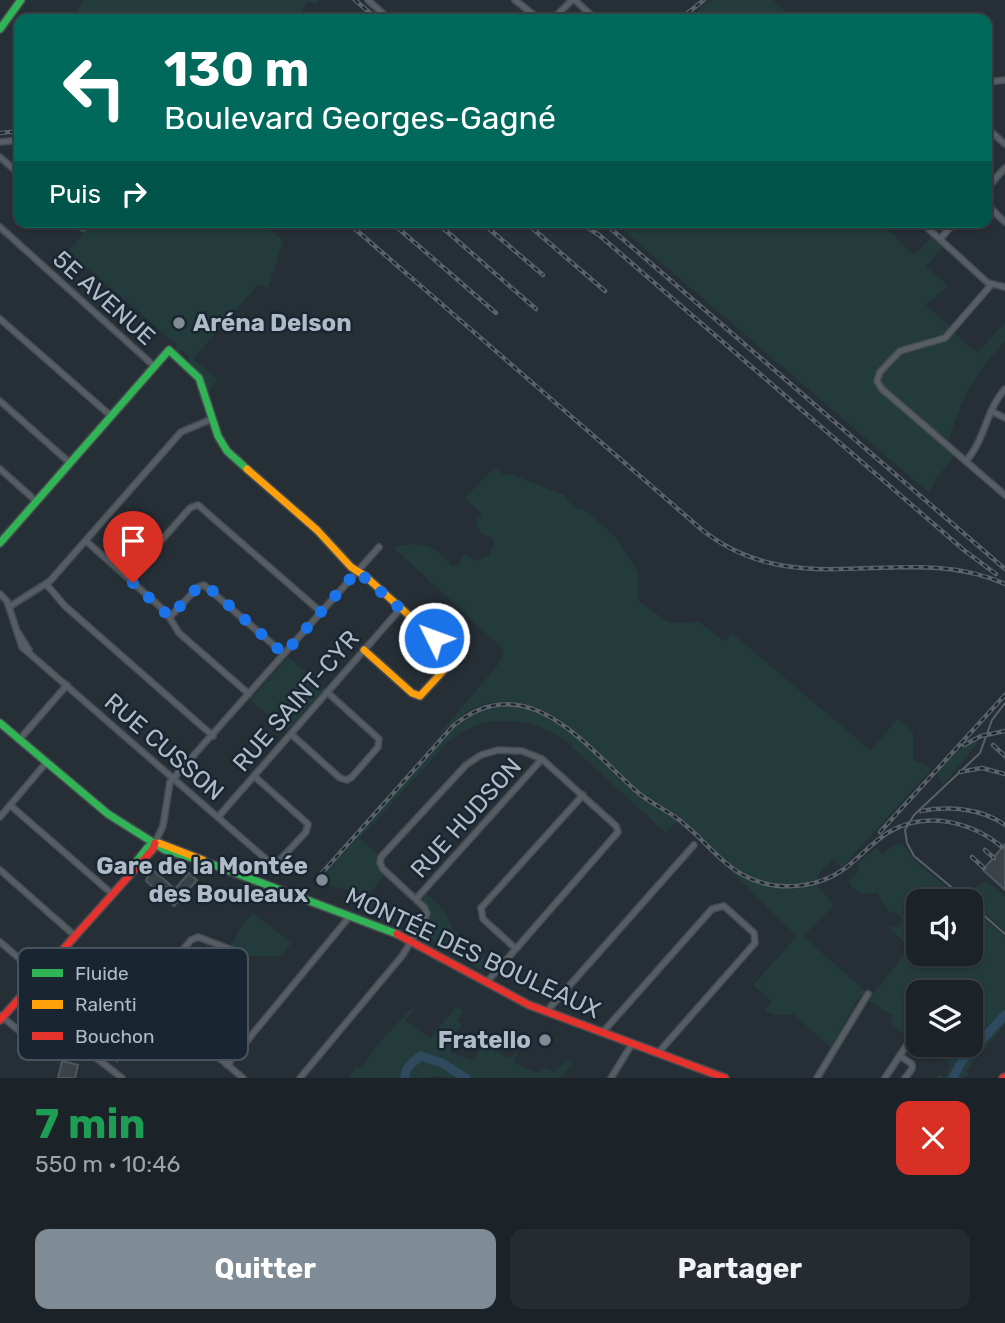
<!DOCTYPE html>
<html lang="fr">
<head>
<meta charset="utf-8">
<style>
	body { margin:0; font-family:Rubik,sans-serif; background:#252b30; color:#f1f3f6; height:100vh; display:flex; flex-direction:column; font-size:26px; white-space:nowrap }
	* { box-sizing:border-box; margin:0 }
	p { font-size:23px; color:#a0a4a8 }
	.icon { flex:none; width:38px; height:38px; fill:none; stroke:currentColor; stroke-width:2; stroke-linecap:round; stroke-linejoin:round }
	.map { position:relative; height:1078px; overflow:hidden }
	.details { display:flex; flex-direction:column; background:#1c2328; flex:1 }
	.details>* { flex:none }
	.guide { position:absolute; left:14px; top:14px; width:978px; height:214px; border-radius:14px; box-shadow:0 2px 5px #0004,0 0 0 2px #3a4045; background:#00695c; color:#fff; overflow:hidden }
	.controls { position:absolute; left:906px; top:889px; display:grid; gap:14px }
	.controls a { display:grid; place-items:center; width:77px; height:77px; border-radius:14px; background:#1c2328; box-shadow:0 2px 5px #0004,0 0 0 2px #3a4045; font-size:35px }
	.pin { position:absolute; display:grid; place-items:center; width:60px; height:60px; color:#fff; margin:-72px -30px; border-radius:50% 50% 50% 0; rotate:-45deg; box-shadow:0 0 7px #0007 }
	.pin .icon { rotate:45deg }
	.me { position:absolute; width:77px; margin:-38px; rotate:312deg; stroke-linejoin:round; filter:drop-shadow(0 0 5px #0008) }
	.turn { display:flex; align-items:center; gap:24px; height:147px; padding:0 35px; font-size:32px }
	.turn .icon { width:91px; height:91px; stroke-width:2.5 }
	.turn b { display:block; font-size:49px; line-height:60px }
	.then { display:flex; align-items:center; height:66px; padding:0 35px; background:#0003; gap:14px; font-size:26px }
	.round { display:grid; place-items:center; flex:none; width:74px; height:74px; border-radius:14px; background:#252b30 }
	.overview { display:flex; align-items:center; justify-content:space-between; height:119px; padding:0 35px }
	h1 { font-size:42px; font-weight:700; line-height:52px; color:#1e9e55 }
	.primary-button { display:flex; gap:14px; margin-top:auto; padding:14px 35px }
	.primary-button a { flex:1; height:80px; border-radius:14px; background:#7f8b95; color:#fff; font-size:28px; font-weight:700; line-height:80px; text-align:center }
	.primary-button a+a { background:#252b30; color:#f1f3f6 }
	.map>svg:first-child { display:block }
</style>
</head>
<body>
<div class="map">
<svg width="1005" height="1078" viewBox="0 0 1005 1078">
	<rect width="100%" height="100%" fill="#262f36"/>
	<g fill="#233b3b">
		<polygon points="84,0 319,0 316,4 307,1 302,12 305,14 304,19 71,19"/>
		<polygon points="711,0 773,0 794,19 687,19"/>
		<polygon points="91,222 262,222 283,241 268,287 258,285 193,359 218,379 208,391 202,376 188,359 190,357 182,350 176,352 176,344 68,251 84,234 79,230 87,229"/>
		<polygon points="614,222 879,222 914,255 932,237 943,247 926,266 948,286 926,305 951,327 939,338 899,348 876,372 874,381 878,389 954,456 936,479 929,493"/>
		<path d="M1005 323V341C971 379 964 394 948 442L880 382C883 346 933 352 954 333L977 353Z"/>
		<path d="M495 467 504 475 511 474 564 495 573 507 587 511 615 537 638 572V601L670 623 699 622 724 641 733 634 871 751 898 718 913 732 914 761 929 766 930 771 842 867 832 858 817 877 819 888 834 905 803 936 866 992 858 999 831 1047 793 1014 774 1015 765 1010 772 1002 753 985 797 936 719 860 721 856C708 844 696 830 682 820 669 810 654 804 642 794 596 755 545 680 476 707 449 718 409 770 388 793L498 665 504 650 393 547C425 541 432 543 452 567L459 564 463 554 477 561 489 555 494 544 493 539 480 532 475 522 482 514 465 498Z"/>
		<polygon points="288,657 325,688 287,731 250,700"/>
		<path d="M501 706C559 705 597 759 637 795 649 805 665 811 677 821L666 833 563 739C526 715 481 713 447 743L360 838 379 856 377 865 385 875 367 896 398 923 414 930 357 910 362 895 327 884 323 876 347 850 350 842 460 722 478 712Z"/>
		<polygon points="973,741 978,742 943,785 936,772 955,753"/>
		<path d="M902 843 914 860 957 896 950 901H919V930L906 944 887 926 900 927 902 921 900 915 887 910 877 893C862 895 858 895 848 882L859 870 856 865 877 847 882 855 887 849Z"/>
		<polygon points="984,882 989,883 1005,896 1005,931 965,895"/>
		<polygon points="426,893 443,909 452,928 494,968 490,972 477,968 421,933 430,913 423,899"/>
		<polygon points="971,907 1005,937 1005,1024 966,1071 968,1074 965,1078 937,1078 940,1074 945,1077 951,1066 940,1057 944,1045 971,1045 971,992 919,992 919,1023 916,1021 904,1034 890,1022 893,1016 868,1000 919,936 919,954 971,954"/>
		<polygon points="253,913 292,943 281,956 245,956 241,950 231,946 241,926"/>
		<polygon points="456,1007 464,1010 457,1021 462,1025 449,1040 454,1044 450,1049 451,1053 472,1060 485,1044 508,1058 519,1051 514,1063 538,1073 543,1068 554,1072 568,1059 574,1063 559,1078 447,1078 436,1075 430,1078 408,1078 410,1067 421,1060 423,1055 404,1067 403,1078 348,1078 357,1066 361,1069 379,1043 412,1008 414,1010 405,1020 430,1038"/>
	</g>
	<g fill="none" stroke-linecap="round" stroke-linejoin="round">
		<g stroke="#2f4a5f" stroke-width="9">
			<path d="M405 1078C405 1067 413 1062 421 1056L442 1063 466 1078"/>
			<polyline points="953,1078 962,1061 1005,1015"/>
		</g>
	</g>
	<g fill="#3b4349" stroke="#4e565e" stroke-width="2">
		<polygon points="1005,844 1005,890 983,870"/>
		<polygon points="150,871 154,871 175,889 189,873 197,880 174,906 146,881"/>
		<polygon points="108,1011 137,1037 117,1061 87,1036"/>
		<polygon points="62,1061 78,1065 75,1078 58,1078"/>
	</g>
	<g fill="none" stroke-linecap="round" stroke-linejoin="round">
		<g stroke="#454b50" stroke-width="8">
			<g id="street">
				<polyline points="368,0 389,19"/>
				<polyline points="515,0 539,19"/>
				<polyline points="575,0 595,19"/>
				<polyline points="553,19 572,0"/>
				<polyline points="987,82 1005,80"/>
				<polyline points="987,128 1005,144"/>
				<polyline points="0,142 19,140"/>
				<polyline points="0,157 19,174"/>
				<polyline points="987,188 1005,168"/>
				<polyline points="987,205 1005,222"/>
				<polyline points="73,222 83,228 89,222"/>
				<polyline points="921,222 988,283 1005,287"/>
				<polyline points="0,227 154,366"/>
				<polyline points="940,239 955,222"/>
				<polyline points="991,285 945,338 900,351 880,372 877,381 882,389 1005,495"/>
				<polyline points="0,319 111,416"/>
				<polyline points="0,401 70,463"/>
				<polyline points="991,411 1005,418"/>
				<path d="M966 461C985 440 986 410 1005 389"/>
				<polyline points="0,469 36,501"/>
				<polyline points="86,541 166,612 179,633 249,694"/>
				<polyline points="128,578 190,508 198,505 321,612"/>
				<polyline points="46,584 65,606 213,736"/>
				<polyline points="0,594 7,601 22,647 267,860 276,864 306,832 308,824 254,776"/>
				<polyline points="9,607 50,581 181,432 212,419"/>
				<polyline points="170,617 198,587 204,585 284,654"/>
				<polyline points="17,631 29,650"/>
				<polyline points="291,734 340,778 347,780 352,777 378,747 379,739 327,692"/>
				<polyline points="19,740 67,685"/>
				<polyline points="10,805 111,893"/>
				<polyline points="0,817 46,763"/>
				<polyline points="218,817 401,608"/>
				<polyline points="155,843 163,826 170,782 379,547"/>
				<polyline points="0,870 74,935"/>
				<polyline points="416,899 542,759"/>
				<polyline points="0,942 39,975"/>
				<polyline points="515,948 483,919 481,908 583,795"/>
				<polyline points="546,1012 694,845"/>
				<polyline points="0,1015 28,1038 95,1057 122,1078"/>
				<polyline points="185,1029 240,961 235,951 198,937 191,940 151,989 149,998 243,1078"/>
				<polyline points="602,1033 712,909 724,906 754,933 755,943 658,1053"/>
				<polyline points="900,1056 912,1064 912,1069 905,1078"/>
				<polyline points="227,1065 350,916"/>
				<polyline points="300,1078 402,956 425,919 427,913 424,907 383,869 380,863 381,857 466,765 481,755 498,750 522,751 542,759 616,826 618,832 486,983"/>
				<polyline points="611,1078 632,1044"/>
				<polyline points="817,1078 868,994"/>
				<polyline points="885,1078 918,1028"/>
			</g>
		</g>
		<g stroke="#454b50" stroke-width="10">
			<g id="fast">
				<polyline points="0,29 21,0"/>
				<polyline points="0,543 169,350 199,378 218,436 227,451 247,469"/>
				<polyline points="0,723 108,814 165,850 214,865 397,934"/>
				<polyline points="132,867 148,847 155,843"/>
			</g>
		</g>
		<g stroke="#454b50" stroke-width="10">
			<g id="slow">
				<polyline points="247,469 317,530 351,567 365,576 451,653 454,659 420,696 412,693 364,650"/>
				<polyline points="159,843 203,860"/>
			</g>
		</g>
		<g stroke="#454b50" stroke-width="10">
			<g id="jam">
				<polyline points="397,934 529,1005 725,1078"/>
				<polyline points="0,1020 153,849 155,843"/>
				<polyline points="1003,1078 1005,1077"/>
			</g>
		</g>
		<use href="#street" stroke="#565d64" stroke-width="5"/>
		<use href="#fast" stroke="#30b455" stroke-width="7"/>
		<use href="#slow" stroke="#ff9f0a" stroke-width="7"/>
		<use href="#jam" stroke="#e5322d" stroke-width="7"/>
		<g stroke="#5a6167" stroke-width="2">
			<polyline points="968,901 914,856 907,843 905,830 914,815 980,753 992,720 1005,703"/>
			<polyline points="971,904 1005,934"/>
		</g>
		<g stroke="#5a6167" stroke-width="4.5">
			<g id="rail">
				<polyline points="355,0 377,19"/>
				<polyline points="680,19 704,0"/>
				<polyline points="0,133 19,131"/>
				<path d="M347 222 701 529C798 607 905 539 1005 584"/>
				<polyline points="391,222 496,313"/>
				<polyline points="436,222 536,309"/>
				<polyline points="481,222 543,275"/>
				<polyline points="525,222 605,291"/>
				<polyline points="579,222 599,235 965,551 996,574"/>
				<polyline points="603,222 1005,569"/>
				<polyline points="964,745 981,736 1005,731"/>
				<polyline points="993,745 1005,756"/>
				<polyline points="960,772 982,768 1005,774"/>
				<path d="M921 811C949 806 981 808 1005 825"/>
				<polyline points="880,832 1005,695"/>
				<polyline points="985,850 994,858"/>
				<polyline points="972,857 984,868"/>
				<path d="M322 873 453 726C526 666 584 744 635 790 650 804 668 810 683 823 704 840 720 862 743 875 776 893 819 889 848 866 862 855 874 841 889 832 926 810 972 822 1002 847"/>
			</g>
		</g>
		<use href="#rail" stroke="#192631" stroke-width="2" stroke-dasharray="5" stroke-linecap="butt"/>
	</g>
	<g fill="none" stroke-linecap="round" stroke-linejoin="round">
		<polyline stroke="#1a73e8" stroke-width="12" stroke-dasharray="0 21.6" points="133,583 170,617 198,587 207,586 284,654 357,571 434,638"/>
	</g>
	<g fill="#7f8b95" stroke="#192631" stroke-width="2.5">
		<circle cx="179" cy="323" r="7"/>
		<circle cx="322" cy="880" r="7"/>
		<circle cx="545" cy="1040" r="7"/>
	</g>
	<g text-anchor="middle" stroke-width="5" stroke-linejoin="round" paint-order="stroke">
		<g font-size="24" fill="#afbcc8" stroke="#192631">
			<text transform="translate(104 298) rotate(42)" y="8">5E AVENUE</text>
			<text transform="translate(296 701) rotate(-49)" y="8">RUE SAINT-CYR</text>
			<text transform="translate(164 747) rotate(41)" y="8">RUE CUSSON</text>
			<text transform="translate(466 818) rotate(-48)" y="8">RUE HUDSON</text>
			<text transform="translate(473 953) rotate(25)" y="8">MONTÉE DES BOULEAUX</text>
		</g>
		<g font-size="24" font-weight="bold" fill="#afbcc8" stroke="#192631" text-anchor="end">
			<text x="193" y="331" text-anchor="start">Aréna Delson</text>
			<text x="308" y="874">Gare de la Montée<tspan x="308" dy="28">des Bouleaux</tspan></text>
			<text x="531" y="1048">Fratello</text>
		</g>
	</g>
	<rect x="18" y="948" width="230" height="112" rx="10" fill="#192631" stroke="#46535e" stroke-width="2"/>
	<rect x="32" y="969" width="31" height="8" fill="#30b455"/>
	<rect x="32" y="1000" width="31" height="9" fill="#ff9f0a"/>
	<rect x="32" y="1032" width="31" height="8" fill="#e5322d"/>
	<g font-size="19" fill="#afbcc8">
		<text x="75" y="980">Fluide</text>
		<text x="75" y="1011">Ralenti</text>
		<text x="75" y="1043">Bouchon</text>
	</g>
</svg>
<div class="controls">
<a><svg class="icon" aria-label="sound" viewBox="0 0 24 24"><path d="M4 9h4l5-4v14l-5-4H4zM17 9q2 3 0 6"/></svg></a>
<a><svg class="icon" aria-label="layers" viewBox="0 0 24 24"><path d="M12 4l9 5-9 5-9-5zM3 14l9 5 9-5"/></svg></a>
</div>
<div class="pin" style="left:133px;top:583px;background:#d93025"><svg class="icon" aria-label="arrive" viewBox="0 0 24 24"><path d="M6 21V4h12l-3 4 3 4H6"/></svg></div>
<svg class="me" style="left:434px;top:638px" viewBox="-20 -20 40 40"><circle r="17" fill="#1a73e8" stroke="#fff" stroke-width="3"/><path d="M0-11L8 9 0 5-8 9z" fill="#fff"/></svg>
<div class="guide">
<div class="turn"><svg class="icon" aria-label="left" viewBox="0 0 24 24"><path d="M17 20v-9H6M10 6l-5 5 5 5"/></svg><div><b>130 m</b>Boulevard Georges-Gagné</div></div>
<div class="then">Puis<svg class="icon" aria-label="right" viewBox="0 0 24 24"><path d="M7 20v-9h11M14 6l5 5-5 5"/></svg></div>
</div>
</div>
<section class="details">
<div class="overview"><div><h1>7 min</h1><p>550 m · 10:46</p></div><a class="round" style="background:#d93025;color:#fff"><svg class="icon" aria-label="close" viewBox="0 0 24 24"><path d="M6 6l12 12M18 6L6 18"/></svg></a></div>
<div class="primary-button"><a>Quitter</a><a>Partager</a></div>
</section>
</body>
</html>
